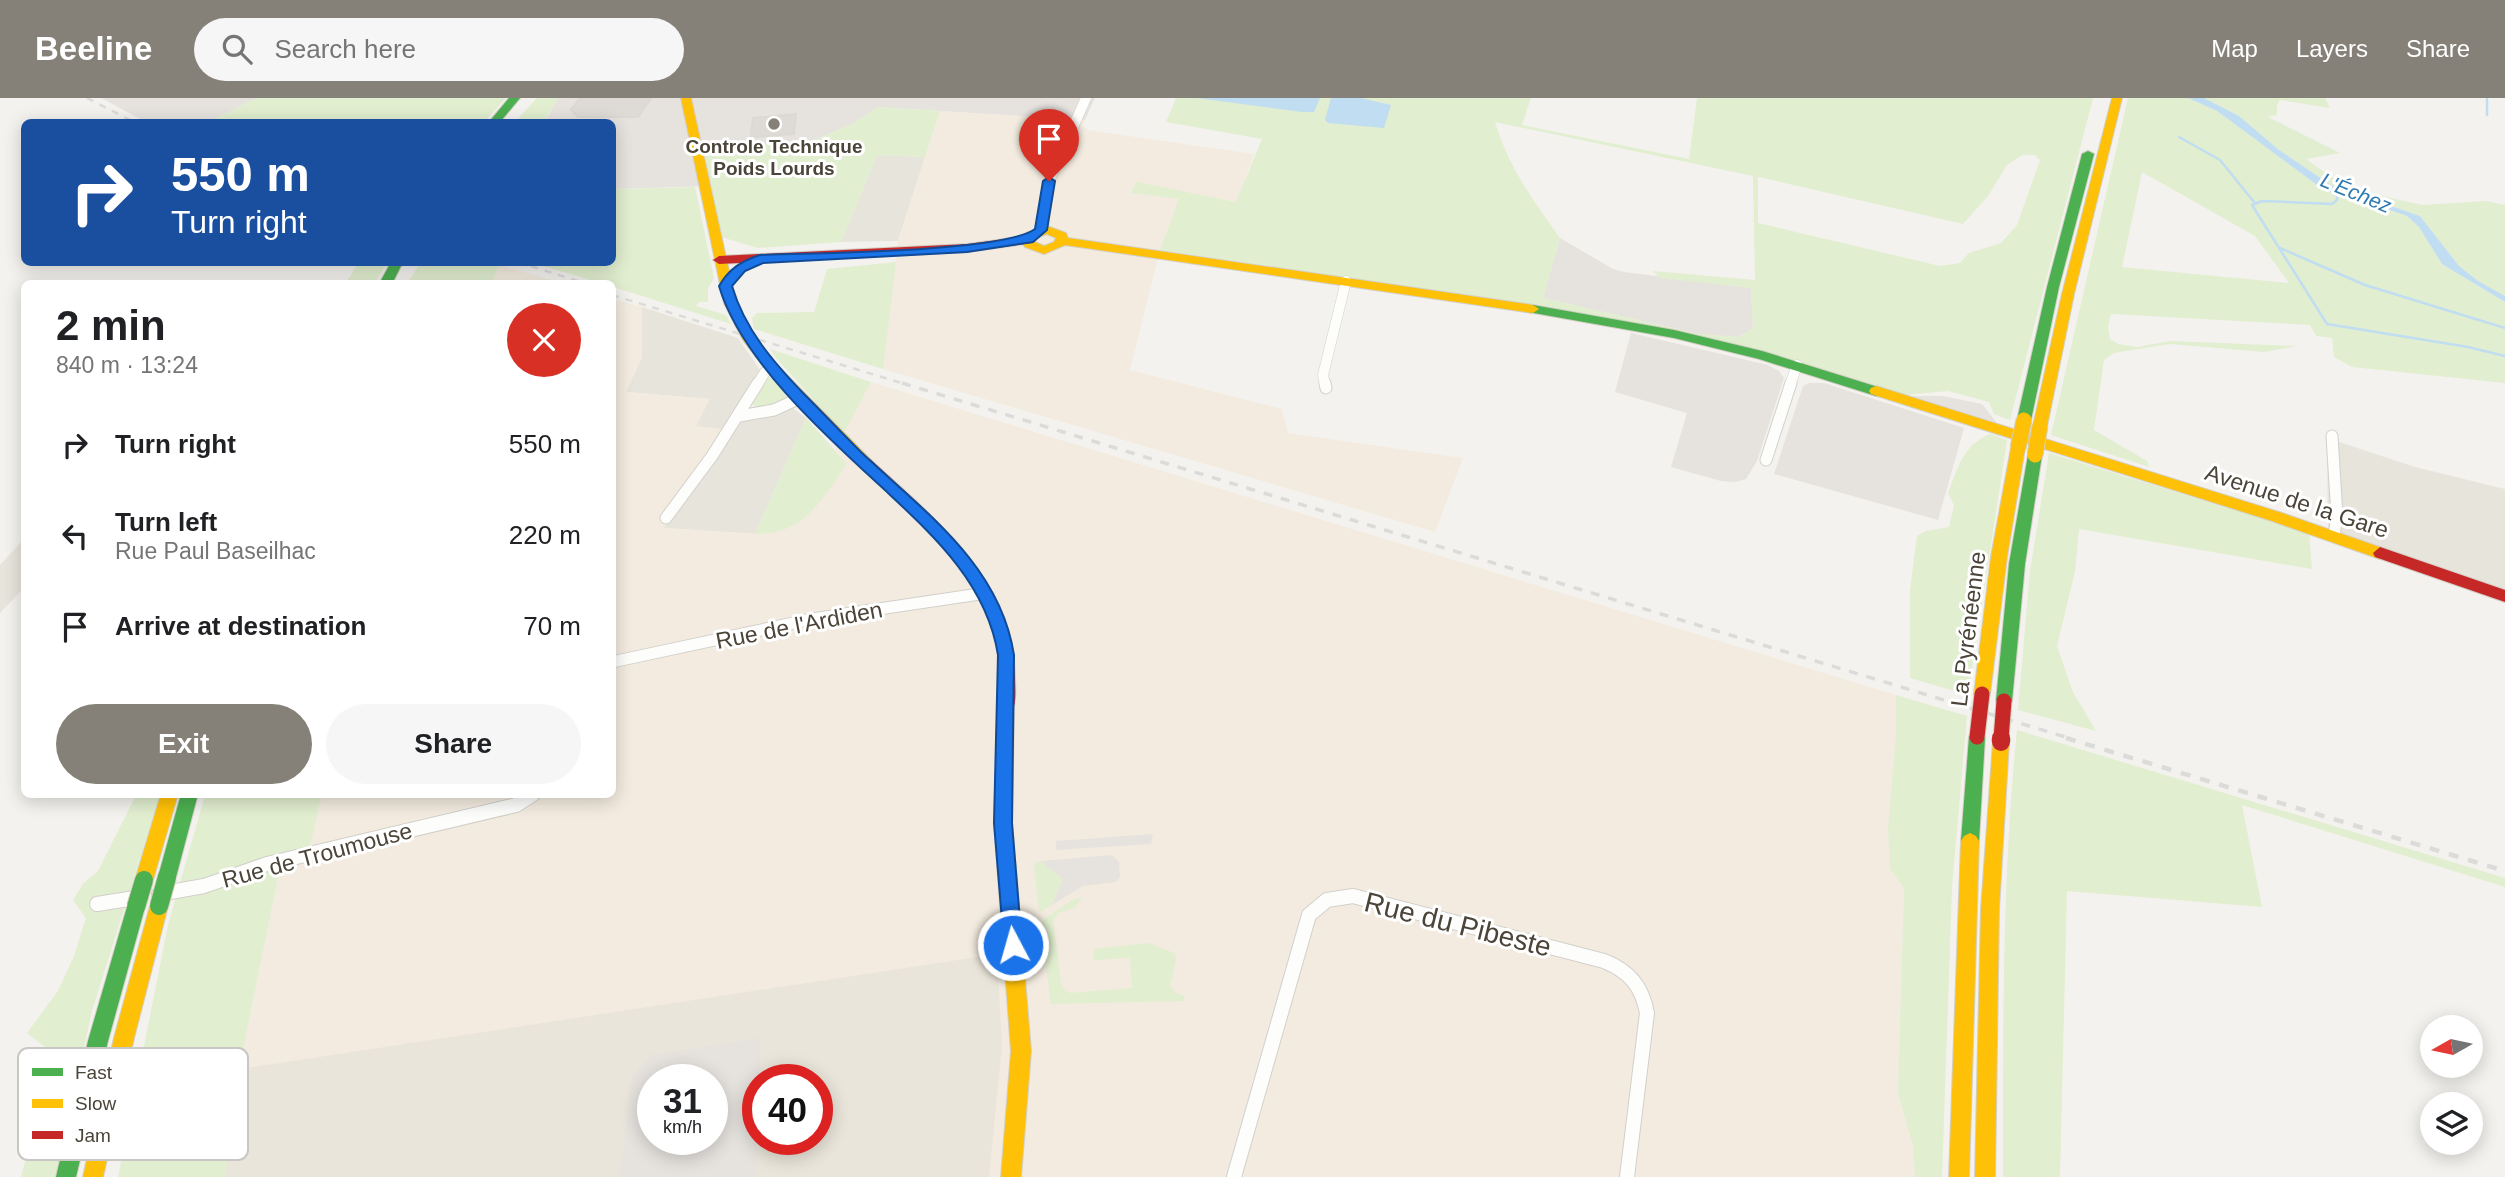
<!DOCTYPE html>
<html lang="en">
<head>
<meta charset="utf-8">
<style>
	body { margin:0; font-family:Arial,sans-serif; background:#f6f6f6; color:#202124; height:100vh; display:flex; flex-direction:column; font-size:26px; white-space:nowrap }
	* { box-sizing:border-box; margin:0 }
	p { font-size:23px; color:#757577 }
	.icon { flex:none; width:38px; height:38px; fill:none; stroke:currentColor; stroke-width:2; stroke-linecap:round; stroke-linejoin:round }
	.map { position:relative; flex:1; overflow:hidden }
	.sheet { position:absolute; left:21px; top:182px; width:595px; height:518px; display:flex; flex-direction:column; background:#fff; border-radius:10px; box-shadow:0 4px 18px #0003 }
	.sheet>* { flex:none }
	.hud { position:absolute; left:21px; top:21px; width:595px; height:147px; border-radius:10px; box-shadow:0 4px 18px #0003; background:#1a4fa0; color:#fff; overflow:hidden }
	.needle { width:46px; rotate:261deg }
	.fabs { position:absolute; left:2420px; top:917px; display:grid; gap:14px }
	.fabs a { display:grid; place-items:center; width:63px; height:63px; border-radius:50%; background:#fff; box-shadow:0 4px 18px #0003; font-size:35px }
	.speed { position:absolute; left:637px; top:966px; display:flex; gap:14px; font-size:35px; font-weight:700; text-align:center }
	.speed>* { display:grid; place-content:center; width:91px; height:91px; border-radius:50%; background:#fff; box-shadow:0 4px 18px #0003; line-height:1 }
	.speed small { font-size:18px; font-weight:400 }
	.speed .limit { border:10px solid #d22; background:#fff; color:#111 }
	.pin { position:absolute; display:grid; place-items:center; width:60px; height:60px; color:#fff; margin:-72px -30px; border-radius:50% 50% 50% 0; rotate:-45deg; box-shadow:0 0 7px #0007 }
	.pin .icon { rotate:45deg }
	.me { position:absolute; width:77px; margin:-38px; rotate:354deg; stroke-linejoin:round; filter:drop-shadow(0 0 5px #0008) }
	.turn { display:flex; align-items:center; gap:24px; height:147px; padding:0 35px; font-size:32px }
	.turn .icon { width:91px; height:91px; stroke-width:2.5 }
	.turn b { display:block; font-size:49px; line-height:60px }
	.round { display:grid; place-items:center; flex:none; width:74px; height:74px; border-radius:37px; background:#f6f6f6 }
	.summary { display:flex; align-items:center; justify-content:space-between; height:119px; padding:0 35px }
	h1 { font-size:42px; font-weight:800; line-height:52px }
	.cta { display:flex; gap:14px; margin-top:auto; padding:14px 35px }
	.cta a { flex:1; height:80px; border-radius:42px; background:#868178; color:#fff; font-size:28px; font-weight:800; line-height:80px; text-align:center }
	.cta a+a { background:#f6f6f6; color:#202124 }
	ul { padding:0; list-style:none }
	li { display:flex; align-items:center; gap:21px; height:91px; padding:0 35px }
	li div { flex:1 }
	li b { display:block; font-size:26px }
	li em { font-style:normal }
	header { display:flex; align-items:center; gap:42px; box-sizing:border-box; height:98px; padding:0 35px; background:#868178; color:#fff }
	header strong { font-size:33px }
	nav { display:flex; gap:38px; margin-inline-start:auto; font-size:24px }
	.search { width:490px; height:63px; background:#f6f6f6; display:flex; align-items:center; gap:18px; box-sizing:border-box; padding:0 24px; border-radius:38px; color:#757577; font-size:26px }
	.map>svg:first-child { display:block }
</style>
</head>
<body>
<header>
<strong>Beeline</strong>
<div class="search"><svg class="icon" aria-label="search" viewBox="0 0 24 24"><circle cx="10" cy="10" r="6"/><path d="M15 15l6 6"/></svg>Search here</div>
<nav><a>Map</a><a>Layers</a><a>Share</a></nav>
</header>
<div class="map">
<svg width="2505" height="1079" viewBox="0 0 2505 1079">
	<rect width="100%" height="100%" fill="#f4f2ee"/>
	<g fill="#e7e4dc">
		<polygon points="877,57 925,59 898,143 841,144"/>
		<polygon points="642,209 738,240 760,272 730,320 772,316 793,310 806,320 755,436 663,430 695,328 709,301 626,294 642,259"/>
		<polygon points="2327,340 2415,369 2505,391 2505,505 2328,443"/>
		<polygon points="24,441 24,490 0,515 0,467"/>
	</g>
	<g fill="#f3ebdf" fill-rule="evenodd">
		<polygon points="940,13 1085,22 1083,28 1088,32 1254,56 1237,104 1135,85 1131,95 1180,101 1160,152 1130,272 1282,311 1288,335 1463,360 1435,434 883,271 898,143"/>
		<polygon points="499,167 562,185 492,186"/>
		<path d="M613 201 642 209V259L626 294 710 301 696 328 731 332 664 430 765 436 847 367 835 351 871 284 1896 597V634L1888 730 1890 771 1904 790 1898 995 1913 1048 1915 1079H225L239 971 283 755 310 748 322 697 612 696ZM653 982H712V1041H653ZM758 982H817V1041H758Z"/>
	</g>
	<g fill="#e6e2de">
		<polygon points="101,0 257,0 208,24 146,24"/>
		<polygon points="558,0 1095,0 1085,22 878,9 854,25 812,43 705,52 711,88 613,91 612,24 545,24"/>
		<polygon points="1560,140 1613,171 1624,174 1751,190 1753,230 1739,239 1699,236 1543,200"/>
		<polygon points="1631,235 1768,267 1779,273 1784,280 1757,363 1746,381 1735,384 1721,383 1671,369 1687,315 1615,294"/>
		<polygon points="1809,285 1824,285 1964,330 1938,422 1774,376 1803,288"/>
	</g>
	<path fill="#eae5da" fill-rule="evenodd" d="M997 856 1002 948 989 1079H225L239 971ZM653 982H712V1041H653ZM758 982H817V1041H758Z"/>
	<g fill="#e1eecf" fill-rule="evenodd">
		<polygon points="257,0 506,0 484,24 208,24"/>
		<polygon points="537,0 558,0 544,24 515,24"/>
		<path d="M1176 0H1531L1522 27 1689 61 1697 0H2093L2010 322 1994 316 1989 304 1948 293 1906 297 1759 253 1682 234 1539 208 1160 152 1179 101 1131 95 1136 84 1236 104 1262 41 1166 24ZM1495 24 1753 78 1755 182 1653 173 1660 180 1751 190 1753 230 1739 239 1699 236 1543 200 1560 140C1532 100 1510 72 1495 24ZM2022 57H2035L2040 62 2017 127 2001 145 1969 155 1960 165 1940 168 1758 125V79L1963 126 1988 98 2007 67Z"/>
		<path d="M2128 0H2188L2217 13 2317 87 2407 118 2419 129 2442 166 2505 204V285L2352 269 2334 259 2332 240 2316 238 2310 227 2111 216 2108 229 2110 241 2118 246 2137 249 2171 243 2297 248 2264 254 2170 246 2114 255 2104 262 2094 332 2147 363 2149 369 2051 337ZM2142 74 2255 138 2289 185 2122 169Z"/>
		<polygon points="2204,0 2325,0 2330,10 2280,2 2277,7 2277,17 2268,19 2340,55 2306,61 2331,79 2363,94 2423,107 2486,103 2505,107 2505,198 2478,183 2459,168 2420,118 2331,87 2279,52 2239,18"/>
		<polygon points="878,9 940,13 925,59 877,57 841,144 758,150 721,139 704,52 812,43 854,25"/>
		<polygon points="695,89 714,180 708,190 708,204 699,204 696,208 726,217 731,226 613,189 612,186 601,185 532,165 612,164 613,91"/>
		<polygon points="896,164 883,271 754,231 752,220 757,215 814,214 827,171"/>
		<polygon points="358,165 358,164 387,165 375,185 346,185"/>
		<polygon points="491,165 499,167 492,185 408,185 420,165"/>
		<polygon points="770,251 871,284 844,335 777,261"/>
		<path d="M768 279 772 280 785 295 787 302C775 307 763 314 752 306V302Z"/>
		<path d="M806 320 847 366C821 402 806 436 755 436Z"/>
		<path d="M1990 336 2007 342 1968 597 1910 580V492L1917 438 1926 433 1949 429 1954 407 1948 395C1958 370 1963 347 1990 336Z"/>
		<polygon points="2049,355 2309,435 2312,471 2079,431 2075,473 2057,548 2073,594 2096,633 2018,612 2030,473"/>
		<polygon points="1896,597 1967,618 1952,789 1942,1079 1915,1079 1913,1048 1898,995 1904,790 1890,771 1888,730 1896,634"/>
		<path d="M2017 632 2505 780V789L2242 707 2262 809 2067 793 2060 1079H2003C2003 930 2002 780 2017 632Z"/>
		<polygon points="136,697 160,697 92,913 56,1079 21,1079 54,956 27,935 58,893 74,858 86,820 73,802 83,786 98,773"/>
		<polygon points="205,697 322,697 310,748 283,755 239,971 225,1079 118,1079 168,827"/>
		<polygon points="1040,763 1063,781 1052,807 1039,814 1034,766"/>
		<polygon points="1082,799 1076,809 1058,815 1053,823 1061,885 1065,893 1070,895 1132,890 1130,860 1094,862 1093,851 1149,845 1174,855 1176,861 1170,887 1176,895 1184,898 1185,903 1051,906 1040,824 1072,802"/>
	</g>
	<g fill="#e6e3df" fill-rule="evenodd">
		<polygon points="1910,298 1943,298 1982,306 1997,325"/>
		<polygon points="1709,318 1741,328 1738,355 1749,358 1743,374 1736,372 1733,377 1727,377 1681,362 1697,322 1706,325"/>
		<polygon points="1153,736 1151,746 1056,752 1056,743"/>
		<polygon points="1112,757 1119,764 1120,779 1116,784 1083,788 1052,807 1063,781 1040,763"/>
		<path d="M761 940 756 1079H620L631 979 650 957ZM653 982H712V1041H653Z"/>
	</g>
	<g fill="#c0ddf1">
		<polygon points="1197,0 1320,0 1314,14 1302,14"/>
		<polygon points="1331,0 1361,0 1391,7 1384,30 1328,25 1325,22"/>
		<polygon points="2188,0 2204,0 2239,18 2279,52 2331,87 2420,118 2459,168 2478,183 2505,198 2505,204 2442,166 2419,129 2407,118 2317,87 2217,13"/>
	</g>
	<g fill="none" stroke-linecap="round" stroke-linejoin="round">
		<g stroke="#c0ddf1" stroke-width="2.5">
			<polyline points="2487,0 2487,17"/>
			<polyline points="2179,39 2220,62 2254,104"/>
			<polyline points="2329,91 2337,98 2337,102 2332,106 2262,103 2252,107 2327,226 2468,249 2505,258"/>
			<polyline points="2280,150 2365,187 2505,230"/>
		</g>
	</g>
	<g fill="#dedbd6" stroke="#dcd9d4" stroke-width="2">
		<polygon points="580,0 651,0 638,19 578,19 571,12"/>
		<polygon points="796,16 794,36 751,39 753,20"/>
	</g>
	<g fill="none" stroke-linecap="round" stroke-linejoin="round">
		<g stroke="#d2d0cb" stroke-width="11">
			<g id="street-far2">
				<polyline points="1041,132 1049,83 1086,0"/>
				<polyline points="757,287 765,274 772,270"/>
				<polyline points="1325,287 1323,277 1346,183"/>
				<polyline points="1790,287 1797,267"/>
			</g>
		</g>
		<g stroke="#d2d0cb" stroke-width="13">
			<g id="street-far1">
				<polyline points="1325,285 1326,290"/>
				<polyline points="739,318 774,312 800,300"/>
				<polyline points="2332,338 2337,418 2334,438"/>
				<polyline points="1766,362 1791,285"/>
				<polyline points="666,420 712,358 758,285"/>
				<polyline points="612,564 812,521 986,495"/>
			</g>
		</g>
		<g stroke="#d2d0cb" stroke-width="16">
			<g id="street">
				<polyline points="159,796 204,788 267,766 516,707 533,696"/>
				<polyline points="97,806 141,799"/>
				<path d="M1234 1079 1309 817 1327 802 1353 798 1604 863C1629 873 1642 888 1647 915L1627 1079"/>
			</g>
		</g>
		<g stroke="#d3cfc5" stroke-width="2">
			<g id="fast">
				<polygon points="509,0 520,0 500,24 489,24"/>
				<polygon points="2088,53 2094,56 2059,189 2031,322 2024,327 2017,322 2047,189 2082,56"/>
				<polygon points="391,164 403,164 392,186 379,186"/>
				<polygon points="1533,207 1674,232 1762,253 1881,290 1883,293 1876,298 1759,261 1674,240 1528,214 1527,211"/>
				<polygon points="2035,352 2042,357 2025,466 2012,603 2010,608 1998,608 1996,603 2009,466 2028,357"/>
				<polygon points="1977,632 1983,634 1985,639 1979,743 1976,748 1970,751 1964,748 1961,743 1969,639 1971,634"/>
				<polygon points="181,696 198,696 176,779 173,785 167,787 161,785 158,779"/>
				<polygon points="136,801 142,803 145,809 108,943 76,1079 56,1079 88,943 127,809 130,803"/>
			</g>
		</g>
		<g stroke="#d3cfc5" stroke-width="2">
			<g id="slow">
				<polygon points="681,0 691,0 736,205 754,237 777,267 870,361 872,365 870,369 860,369 767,273 743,242 724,205"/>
				<polygon points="2112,0 2122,0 2074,196 2047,328 2040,333 2033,328 2062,196"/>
				<path d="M1047 128 1066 135 1068 140 1533 207 1539 211 1533 215 1065 147 1044 156 1025 149 1023 146 1026 135ZM1047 136 1056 140 1054 144 1044 148 1035 144 1036 140Z"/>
				<polygon points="1876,288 2282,415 2385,451 2387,455 2380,461 2272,423 1871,296 1869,293 1871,290"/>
				<polygon points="2018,345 2025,350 2007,459 1990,596 1988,601 1976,601 1974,596 1991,459 2011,350"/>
				<polygon points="1006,603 1012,605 1014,610 1012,725 1031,953 1021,1079 1001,1079 1011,953 994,725 998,610 1000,605"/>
				<polygon points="2001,637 2007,639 2009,644 1999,811 1995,1079 1975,1079 1981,811 1993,644 1995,639"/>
				<polygon points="161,696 178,696 153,782 150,788 144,790 138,788 135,782"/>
				<polygon points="1970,735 1976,738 1979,743 1969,1079 1949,1079 1961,743 1964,738"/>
				<polygon points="159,800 165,802 168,808 134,940 103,1079 83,1079 114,940 150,808 153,802"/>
			</g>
		</g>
		<g stroke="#d3cfc5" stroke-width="2">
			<g id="jam">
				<polygon points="1028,138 1034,142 1032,145 967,154 719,166 713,162 719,158 967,146"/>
				<path d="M865 360 870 361C935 421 1013 482 1015 578 1015 589 1017 604 1012 615H1000L998 610C999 585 1001 559 994 535 974 464 911 416 860 369L858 365Z"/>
				<polygon points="2380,449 2505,492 2505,504 2375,459 2373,455"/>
			</g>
		</g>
		<use href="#street-far2" stroke="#fdfdfc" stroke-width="10"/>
		<use href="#street-far1" stroke="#fdfdfc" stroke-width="11"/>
		<use href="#street" stroke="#fdfdfc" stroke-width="14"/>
		<use href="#fast" fill="#4caf50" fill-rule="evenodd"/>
		<use href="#slow" fill="#ffc107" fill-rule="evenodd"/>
		<use href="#jam" fill="#c62828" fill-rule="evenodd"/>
		<g stroke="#dbdbda" stroke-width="2.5" stroke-dasharray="7 7" stroke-linecap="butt">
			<polyline points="87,0 134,24"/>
			<polyline points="518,164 587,186"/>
			<polyline points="612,197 908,287"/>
		</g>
		<polyline stroke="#dbdbda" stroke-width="3.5" stroke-dasharray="9 9" stroke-linecap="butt" points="902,285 2072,641"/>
		<polyline stroke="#dbdbda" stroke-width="4.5" stroke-dasharray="10 10" stroke-linecap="butt" points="2066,640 2505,773"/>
		<g stroke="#d6cebb" stroke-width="20" stroke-linecap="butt">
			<g id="fast-bridge">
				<polyline points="159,808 167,779"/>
				<polyline points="136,809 144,782"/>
			</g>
		</g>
		<g stroke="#d6cebb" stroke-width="17" stroke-linecap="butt">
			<g id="slow-bridge">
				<polyline points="2018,350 2024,322"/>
				<polyline points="2035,357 2040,328"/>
			</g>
		</g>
		<g stroke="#d6cebb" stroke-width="17" stroke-linecap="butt">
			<g id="jam-bridge-far1">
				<polyline points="1977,639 1982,596"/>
				<polyline points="2001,641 2004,603"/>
			</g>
		</g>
		<g stroke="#d6cebb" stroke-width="20" stroke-linecap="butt">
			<polyline id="jam-bridge" points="2001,644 2001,640"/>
		</g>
		<use href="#fast-bridge" stroke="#4caf50" stroke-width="18"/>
		<use href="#slow-bridge" stroke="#ffc107" stroke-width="15"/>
		<use href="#jam-bridge-far1" stroke="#c62828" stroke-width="15"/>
		<use href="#jam-bridge" stroke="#c62828" stroke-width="18"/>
	</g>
	<path fill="#1a73e8" stroke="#114b97" stroke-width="2" d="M1049 79 1055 83 1047 132 1033 144 967 154 763 165 745 173 732 188C745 232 774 265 805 297 824 316 842 335 861 354 923 413 1000 466 1014 557L1012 725 1022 847 1020 853 1013 856 1006 853 1004 847 994 725 998 557C987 487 936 440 886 393 829 341 741 263 719 188 729 171 741 163 760 157 810 155 1004 154 1035 131L1043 83Z"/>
	<circle fill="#868178" stroke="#fff" stroke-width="2.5" cx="774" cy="26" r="7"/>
	<g text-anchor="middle" stroke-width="6" stroke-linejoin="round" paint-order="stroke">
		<g font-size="19" font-weight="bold" fill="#4b4439" stroke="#fff">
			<text x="774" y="55">Controle Technique<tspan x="774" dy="22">Poids Lourds</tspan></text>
		</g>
		<g font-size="21" font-style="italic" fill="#2e7ab2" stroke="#fff">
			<text transform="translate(2356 95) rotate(22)" y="7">L'Échez</text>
		</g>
		<g font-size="23" fill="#4b4439" stroke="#fff">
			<text transform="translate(2297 403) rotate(18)" y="8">Avenue de la Gare</text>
			<text transform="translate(799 527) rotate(-11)" y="8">Rue de l'Ardiden</text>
			<text transform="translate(1968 531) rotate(-83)" y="8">La Pyrénéenne</text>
			<text transform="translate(317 757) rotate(-15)" y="8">Rue de Troumouse</text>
		</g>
		<g font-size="28" fill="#4b4439" stroke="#fff">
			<text transform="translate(1458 826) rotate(14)" y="10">Rue du Pibeste</text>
		</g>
	</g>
	<rect x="18" y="950" width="230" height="112" rx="10" fill="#fff" stroke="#c9c7c4" stroke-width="2"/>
	<rect x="32" y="970" width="31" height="8" fill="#4caf50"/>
	<rect x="32" y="1001" width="31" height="9" fill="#ffc107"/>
	<rect x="32" y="1033" width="31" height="8" fill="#c62828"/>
	<g font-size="19" fill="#4b4439">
		<text x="75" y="981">Fast</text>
		<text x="75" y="1012">Slow</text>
		<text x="75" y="1044">Jam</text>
	</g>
</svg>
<div class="fabs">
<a><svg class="needle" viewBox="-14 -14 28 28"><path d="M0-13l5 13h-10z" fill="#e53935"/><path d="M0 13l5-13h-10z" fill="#757577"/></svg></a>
<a><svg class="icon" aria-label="layers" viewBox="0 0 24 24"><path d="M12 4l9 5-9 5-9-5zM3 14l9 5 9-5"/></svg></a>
</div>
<div class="speed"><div>31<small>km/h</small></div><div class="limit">40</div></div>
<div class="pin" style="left:1049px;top:83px;background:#d93025"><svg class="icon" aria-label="arrive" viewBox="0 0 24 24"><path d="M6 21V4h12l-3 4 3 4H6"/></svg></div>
<svg class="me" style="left:1013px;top:847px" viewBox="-20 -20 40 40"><circle r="17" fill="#1a73e8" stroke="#fff" stroke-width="3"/><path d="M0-11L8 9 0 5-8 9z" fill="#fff"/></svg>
<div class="hud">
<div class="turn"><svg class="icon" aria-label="right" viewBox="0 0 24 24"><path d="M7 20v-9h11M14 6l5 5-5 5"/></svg><div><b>550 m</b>Turn right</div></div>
</div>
<section class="sheet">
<div class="summary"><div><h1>2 min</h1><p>840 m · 13:24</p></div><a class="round" style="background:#d93025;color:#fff"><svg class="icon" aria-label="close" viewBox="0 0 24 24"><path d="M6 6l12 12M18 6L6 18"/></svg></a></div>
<ul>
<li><svg class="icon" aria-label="right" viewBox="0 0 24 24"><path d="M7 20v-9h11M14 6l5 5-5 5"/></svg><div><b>Turn right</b></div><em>550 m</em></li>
<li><svg class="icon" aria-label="left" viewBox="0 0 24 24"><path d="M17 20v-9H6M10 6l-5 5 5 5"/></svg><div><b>Turn left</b><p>Rue Paul Baseilhac</p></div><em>220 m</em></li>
<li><svg class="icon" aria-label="arrive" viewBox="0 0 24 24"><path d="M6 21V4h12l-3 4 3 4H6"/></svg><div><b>Arrive at destination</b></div><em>70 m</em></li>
</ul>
<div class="cta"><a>Exit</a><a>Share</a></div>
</section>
</div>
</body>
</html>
